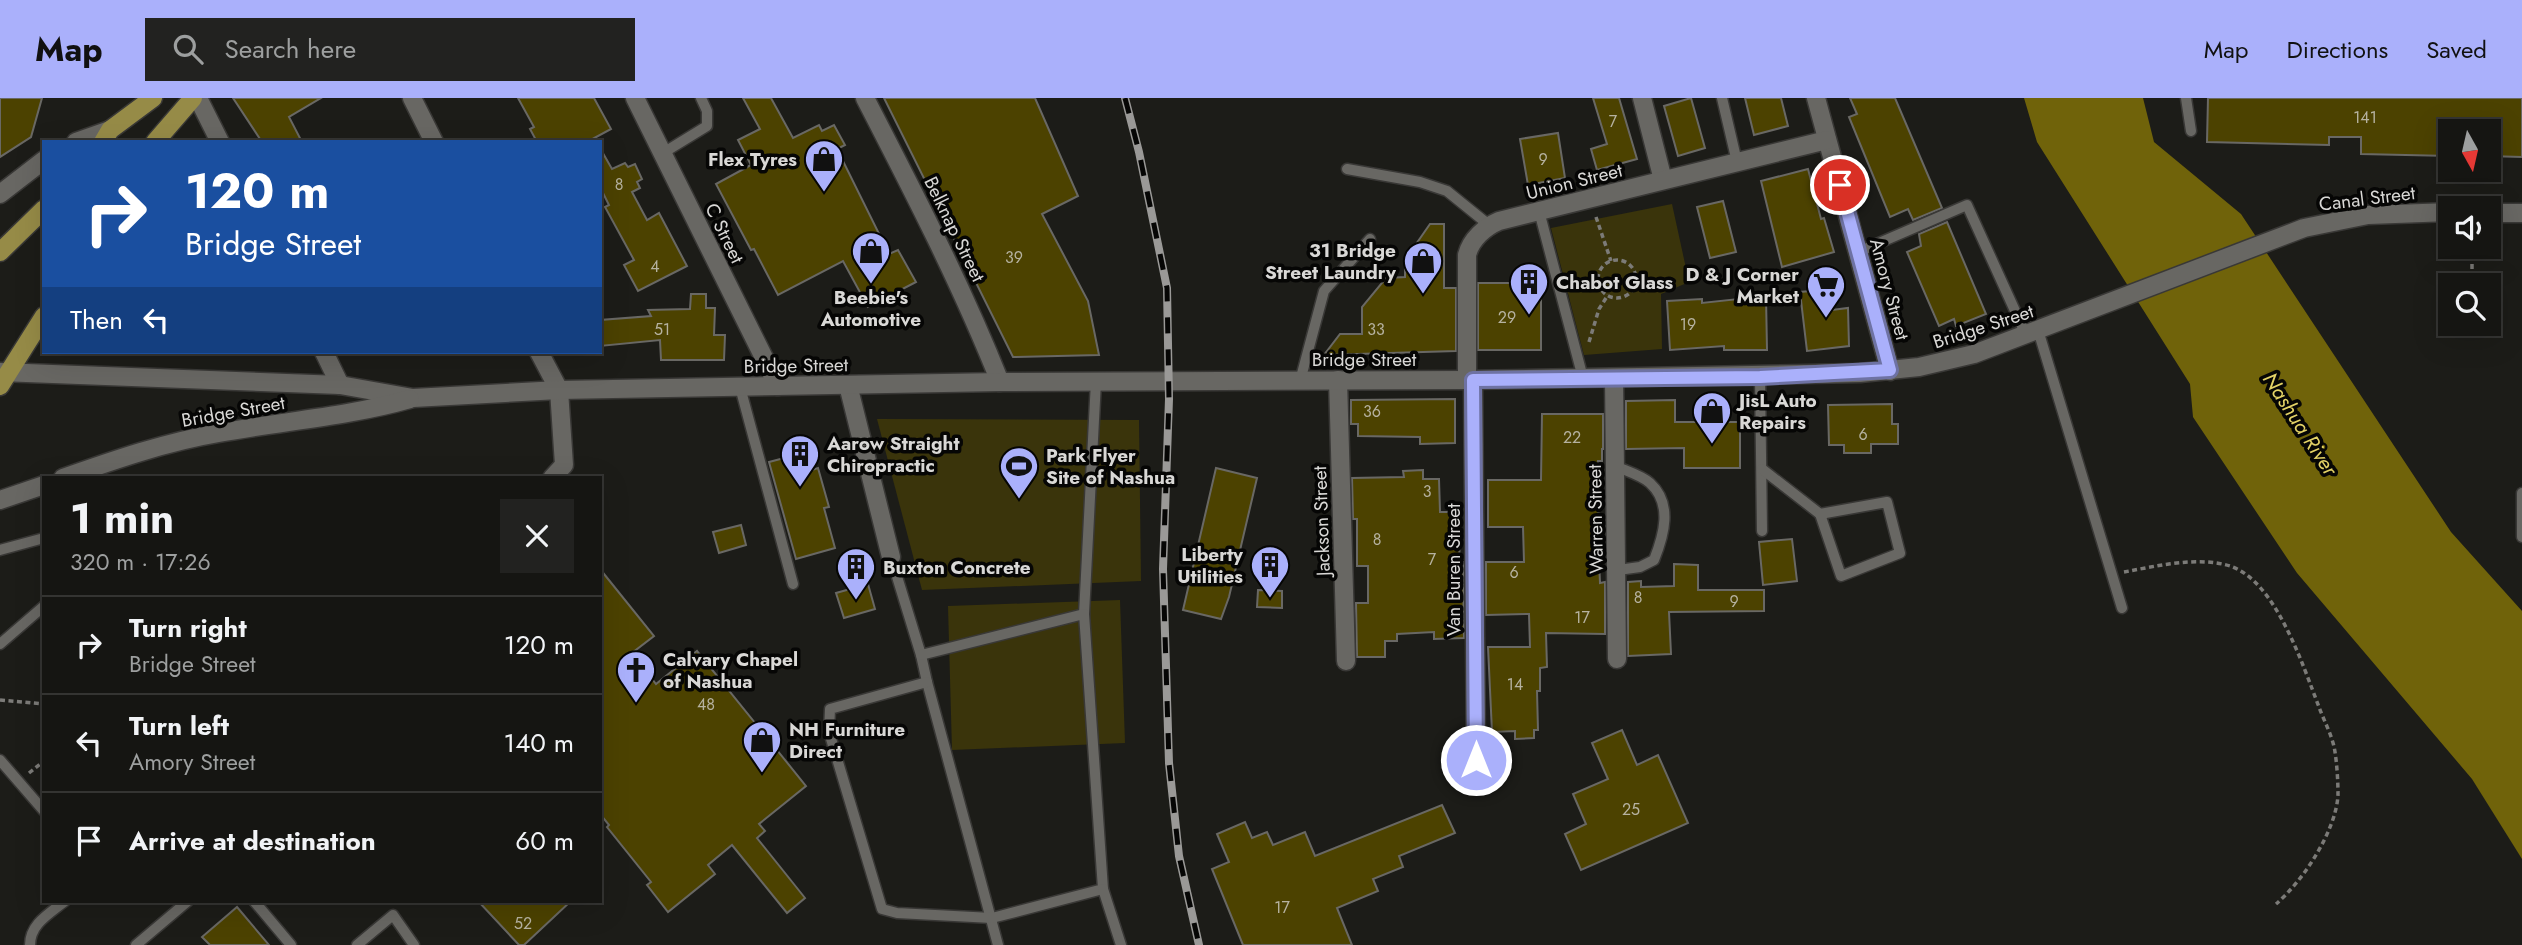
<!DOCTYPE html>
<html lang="en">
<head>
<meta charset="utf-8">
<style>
	body { margin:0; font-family:Jost,sans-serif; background:#222220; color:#f1f3f6; height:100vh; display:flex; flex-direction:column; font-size:26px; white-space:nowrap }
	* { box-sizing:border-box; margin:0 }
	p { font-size:23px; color:#9d9f9f }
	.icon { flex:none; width:38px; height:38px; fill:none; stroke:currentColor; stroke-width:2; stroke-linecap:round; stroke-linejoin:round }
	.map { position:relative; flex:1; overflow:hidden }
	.side { position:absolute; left:42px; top:378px; width:560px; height:427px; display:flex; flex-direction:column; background:#151512; border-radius:0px; box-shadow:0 7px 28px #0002,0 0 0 2px #343432 }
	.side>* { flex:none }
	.top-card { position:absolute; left:42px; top:42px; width:560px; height:214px; border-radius:0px; box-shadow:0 7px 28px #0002,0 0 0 2px #343432; background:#1a4fa0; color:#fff; overflow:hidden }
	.needle { width:46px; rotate:172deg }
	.controls { position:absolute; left:2438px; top:21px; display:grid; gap:14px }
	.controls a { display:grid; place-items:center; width:63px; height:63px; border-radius:0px; background:#151512; box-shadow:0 7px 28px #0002,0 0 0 2px #343432; font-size:35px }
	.pin { position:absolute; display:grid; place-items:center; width:60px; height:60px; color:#fff; margin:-30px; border:4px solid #fff; border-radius:50%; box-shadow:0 2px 7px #0007 }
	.me { position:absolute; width:77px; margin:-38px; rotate:0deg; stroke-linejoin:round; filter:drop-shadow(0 0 5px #0008) }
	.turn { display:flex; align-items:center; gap:24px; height:147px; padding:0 28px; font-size:32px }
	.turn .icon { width:91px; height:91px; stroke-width:2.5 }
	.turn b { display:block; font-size:49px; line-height:60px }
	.then { display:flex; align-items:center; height:66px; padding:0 28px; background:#0003; gap:14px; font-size:26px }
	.round { display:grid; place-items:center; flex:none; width:74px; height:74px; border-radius:0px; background:#222220 }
	.head { display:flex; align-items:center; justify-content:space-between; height:119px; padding:0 28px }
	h1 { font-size:42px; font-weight:700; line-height:52px }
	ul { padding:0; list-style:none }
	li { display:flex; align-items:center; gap:21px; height:98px; padding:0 28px; border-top:2px solid #343432 }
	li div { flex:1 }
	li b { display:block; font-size:26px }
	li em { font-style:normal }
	header { display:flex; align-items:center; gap:42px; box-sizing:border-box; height:98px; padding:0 35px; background:#aab0fb; color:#111 }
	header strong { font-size:33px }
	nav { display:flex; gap:38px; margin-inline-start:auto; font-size:24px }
	.search { width:490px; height:63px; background:#222220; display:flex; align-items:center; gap:18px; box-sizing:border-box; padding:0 24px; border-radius:0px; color:#9d9f9f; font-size:26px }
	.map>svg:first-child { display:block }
</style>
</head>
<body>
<header>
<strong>Map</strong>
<div class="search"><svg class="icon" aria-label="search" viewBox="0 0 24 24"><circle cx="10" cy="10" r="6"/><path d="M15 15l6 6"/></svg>Search here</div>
<nav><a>Map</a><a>Directions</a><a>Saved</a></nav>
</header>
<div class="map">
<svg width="2522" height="847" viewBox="0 0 2522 847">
	<rect width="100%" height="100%" fill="#1c1c18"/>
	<g fill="#3a340b">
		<polygon points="1672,106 1689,184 1661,196 1662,251 1584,257 1551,130"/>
		<polygon points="877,321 1139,322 1141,483 922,492"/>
		<polygon points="1120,502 1125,645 952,652 948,508"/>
	</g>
	<polygon fill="#70630a" points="2024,0 2143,0 2154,44 2241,116 2451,434 2522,513 2522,761 2472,681 2297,475 2193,319 2190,286 2037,44"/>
	<g fill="#4c4200" stroke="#696864" stroke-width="2">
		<polygon points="0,0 42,0 31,39 0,59"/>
		<polygon points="233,0 321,0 289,19 302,44 262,44"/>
		<polygon points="518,0 594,0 611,31 587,44 537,44 530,31 534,29"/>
		<polygon points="743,0 771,0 793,40 819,27 822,33 834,27 845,47 837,51 889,156 898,152 916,184 868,209 843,163 778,197 754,151 751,152 716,86 751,67 738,42 760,31"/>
		<polygon points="884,0 1035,0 1078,98 1042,116 1088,203 1099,257 1013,259"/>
		<polygon points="1593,0 1619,0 1637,61 1597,72 1591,51 1607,46"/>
		<polygon points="1691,0 1705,50 1678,58 1664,8"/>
		<polygon points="1745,0 1781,0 1788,28 1754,37"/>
		<polygon points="1850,0 1895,0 1942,110 1913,122 1908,111 1890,119 1849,19 1857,16"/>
		<polygon points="2208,0 2522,0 2522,59 2488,58 2488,33 2450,33 2450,58 2361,56 2361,39 2329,39 2329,47 2207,44"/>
		<polygon points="1558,35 1565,80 1528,87 1520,41"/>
		<polygon points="600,50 612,71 625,65 628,69 635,66 642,81 637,84 640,90 632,94 647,122 659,115 687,168 638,193 624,167 634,162 605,109 609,107 600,89"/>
		<polygon points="1808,71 1821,121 1824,120 1834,154 1782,169 1761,83"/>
		<polygon points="1723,103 1736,154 1710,160 1697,109"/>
		<polygon points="1947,124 1986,216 1956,228 1954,221 1939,228 1907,154 1921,148 1919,136"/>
		<polygon points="1430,126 1444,126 1444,190 1456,190 1456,253 1324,257 1340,236 1362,236 1362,209 1386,180 1405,179 1405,164 1414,164 1414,149"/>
		<rect x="1478" y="185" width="63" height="67"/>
		<polygon points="1821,192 1824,213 1848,210 1849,248 1807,253 1800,194"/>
		<polygon points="691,196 706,196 706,210 715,210 714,237 725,237 724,262 661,262 660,242 600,248 600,222 651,218 648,212 690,211"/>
		<polygon points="1766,198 1767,252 1724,252 1724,248 1670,252 1667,203 1702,201 1702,205"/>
		<polygon points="1455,301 1455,345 1420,346 1420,339 1358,338 1358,326 1351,326 1351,302"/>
		<polygon points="1675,302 1675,324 1740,324 1740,370 1684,370 1684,350 1626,351 1626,303"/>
		<polygon points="1892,306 1892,326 1898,326 1898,346 1871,346 1871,355 1844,355 1844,347 1829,347 1828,307"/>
		<polygon points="1542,316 1603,316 1603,351 1602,351 1602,363 1598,363 1599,462 1600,485 1605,484 1605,536 1546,535 1547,569 1540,570 1540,593 1537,593 1538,632 1534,632 1534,640 1515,641 1515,633 1492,634 1488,549 1530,549 1529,516 1486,517 1486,464 1524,464 1523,429 1488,429 1488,382 1541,382"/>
		<polygon points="807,354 812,372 818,370 829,409 824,410 835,450 796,461 769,364"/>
		<polygon points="1216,370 1257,380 1229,499 1221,521 1183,512"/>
		<polygon points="1423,372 1423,381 1439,381 1440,414 1461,414 1459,464 1463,464 1464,540 1434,541 1434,534 1397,536 1397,543 1385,543 1385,559 1357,559 1356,505 1368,505 1368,468 1357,468 1357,421 1353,421 1352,380 1404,379 1403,373"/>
		<polygon points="741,427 746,447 719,455 713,434"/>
		<polygon points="1792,441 1797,483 1763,487 1759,444"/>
		<polygon points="1674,466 1698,467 1698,492 1764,492 1764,513 1669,514 1671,556 1628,558 1628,484 1641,483 1641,489 1674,488"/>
		<polygon points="600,471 654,538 632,555 656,586 697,553 806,688 759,726 765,733 757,740 805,800 787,815 732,747 708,767 715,776 668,814 647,787 651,784 607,729 609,727 600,716"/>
		<polygon points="868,486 875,511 844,520 836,495"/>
		<polygon points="1258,492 1282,493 1282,510 1257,509"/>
		<polygon points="1622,632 1637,667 1658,657 1688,725 1581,772 1565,736 1586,726 1573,696 1608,681 1592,645"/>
		<polygon points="1442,707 1455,735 1399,758 1403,769 1373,781 1378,793 1337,810 1352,847 1243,847 1212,771 1229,764 1217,736 1245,724 1252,740 1267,734 1273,747 1305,734 1315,758"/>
		<polygon points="478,803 571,803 524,847 519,847"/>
		<polygon points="237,809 269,847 210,847 202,839"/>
	</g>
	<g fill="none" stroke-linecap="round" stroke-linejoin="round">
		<g stroke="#393836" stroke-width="13">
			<g id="service">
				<polyline points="1722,0 1737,64"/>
				<polyline points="2186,0 2191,33"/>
				<polyline points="663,55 707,28 707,13 701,0"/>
				<polyline points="1347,71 1420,84 1447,93 1489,127"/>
				<polyline points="1539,113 1583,280"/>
				<polyline points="1858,154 1967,107 2026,237"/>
				<polyline points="2038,232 2122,510"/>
				<polyline points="1760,279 1762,433"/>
				<polyline points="1300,283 1324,193 1370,141"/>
				<polyline points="740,289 793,486"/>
				<path d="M1615 368C1626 373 1641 377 1650 385 1673 406 1664 437 1654 462L1640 469 1618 472"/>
				<polyline points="1762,371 1820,416"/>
				<polyline points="2522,395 2522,439"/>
				<polygon points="1887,404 1900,455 1841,478 1820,416"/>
				<polyline points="0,452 44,440"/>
				<polyline points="891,459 921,557 927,584 998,847"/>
				<polyline points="1084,516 1096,283"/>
				<polyline points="0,546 44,508"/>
				<polyline points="921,557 1084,516 1103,791 992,820 897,815 882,811 829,634 830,611 927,584"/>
				<polyline points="0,662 44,713"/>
				<polyline points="1103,791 1121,847"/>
				<polyline points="254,803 291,847"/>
				<path d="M30 847C30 826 49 816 65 803"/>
				<polyline points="136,847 188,803"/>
				<polyline points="357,847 393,817 414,847"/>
			</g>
		</g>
		<g stroke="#393836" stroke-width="21">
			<g id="minor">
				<polyline points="198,0 220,44"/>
				<polyline points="412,0 434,44"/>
				<polyline points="635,0 778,288"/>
				<path d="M865 0C913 93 961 186 1000 284"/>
				<polyline points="1642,0 1663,82"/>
				<polyline points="1816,0 1890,273"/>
				<polyline points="76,44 110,32"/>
				<polyline points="0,96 44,62"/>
				<polyline points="324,254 340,287"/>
				<polyline points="539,254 559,292 564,367 552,380"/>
				<polyline points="1614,280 1617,561"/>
				<polyline points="1338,282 1346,563"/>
				<path d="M1467 282V157C1471 141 1485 129 1499 123L1827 42"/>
				<polyline points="1473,282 1476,662"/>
				<polyline points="848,287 891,459"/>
			</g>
		</g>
		<g stroke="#393836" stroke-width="21">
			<g id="tertiary">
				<polyline points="2488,115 2522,115"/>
				<polyline points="0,274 340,287 413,300 559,292 1000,284 1467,282 1860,275 1919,269 1974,256 2304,130 2368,117 2450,114"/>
				<path d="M63 380C114 362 166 344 219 335 283 323 347 319 410 301"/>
				<polyline points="0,402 44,387"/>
			</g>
		</g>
		<g stroke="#393836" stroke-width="21">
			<g id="primary">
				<polyline points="103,44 110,32 153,0"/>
				<polyline points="155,44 193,0"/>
				<polyline points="0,154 44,111"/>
				<polyline points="0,288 44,218"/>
			</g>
		</g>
		<g stroke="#7c7b78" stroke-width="3.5" stroke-dasharray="5 3.5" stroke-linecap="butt">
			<polyline points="1596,119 1611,163"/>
			<polyline points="2472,149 2472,173"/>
			<circle cx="1617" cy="181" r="19"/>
			<polyline points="1589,244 1599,211 1608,197"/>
			<path d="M2124 474C2157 468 2197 458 2230 468 2276 483 2303 568 2319 609 2324 623 2333 639 2335 654 2337 667 2338 683 2338 697 2336 733 2303 783 2276 806"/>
			<polyline points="0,602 44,606"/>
			<polyline points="29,675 44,663"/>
		</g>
		<use href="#service" stroke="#686763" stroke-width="10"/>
		<use href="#minor" stroke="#686763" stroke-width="18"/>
		<use href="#tertiary" stroke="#686763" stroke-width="18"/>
		<use href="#primary" stroke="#968b47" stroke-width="18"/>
		<g stroke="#9a9997" stroke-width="8">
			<polyline id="rail" points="1125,0 1139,54 1167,190 1169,301 1163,471 1169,665 1179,758 1199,847"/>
		</g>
		<use href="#rail" stroke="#060605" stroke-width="5" stroke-dasharray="16" stroke-linecap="butt"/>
	</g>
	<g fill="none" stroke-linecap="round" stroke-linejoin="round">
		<g stroke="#6e72a3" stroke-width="18">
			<polyline id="route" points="1476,662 1473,282 1760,279 1890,272 1840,87"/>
		</g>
		<use href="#route" stroke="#aab0fb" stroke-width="12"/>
	</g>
	<defs>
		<g id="shop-pin" transform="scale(2.0125)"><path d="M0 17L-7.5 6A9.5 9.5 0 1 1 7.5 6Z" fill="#aab0fb" stroke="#060605"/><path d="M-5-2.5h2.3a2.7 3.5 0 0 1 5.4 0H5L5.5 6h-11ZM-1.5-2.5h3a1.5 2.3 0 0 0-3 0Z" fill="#111"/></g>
		<g id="building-pin" transform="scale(2.0125)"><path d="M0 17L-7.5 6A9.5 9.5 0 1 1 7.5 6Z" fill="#aab0fb" stroke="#060605"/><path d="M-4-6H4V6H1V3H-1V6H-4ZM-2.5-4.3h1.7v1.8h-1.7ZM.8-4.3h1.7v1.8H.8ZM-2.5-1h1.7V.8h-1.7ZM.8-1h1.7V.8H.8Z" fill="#111"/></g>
		<g id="supermarket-pin" transform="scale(2.0125)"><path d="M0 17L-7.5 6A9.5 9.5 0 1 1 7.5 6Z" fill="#aab0fb" stroke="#060605"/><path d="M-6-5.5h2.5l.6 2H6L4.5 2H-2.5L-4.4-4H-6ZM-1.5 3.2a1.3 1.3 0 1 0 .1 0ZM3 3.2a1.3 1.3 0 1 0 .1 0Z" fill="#111"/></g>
		<g id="stadium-pin" transform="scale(2.0125)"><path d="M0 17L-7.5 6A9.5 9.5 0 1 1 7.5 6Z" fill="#aab0fb" stroke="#060605"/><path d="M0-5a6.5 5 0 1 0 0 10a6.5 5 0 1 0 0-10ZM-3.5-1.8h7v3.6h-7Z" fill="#111"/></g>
		<g id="church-pin" transform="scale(2.0125)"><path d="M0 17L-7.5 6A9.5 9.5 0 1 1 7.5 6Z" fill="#aab0fb" stroke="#060605"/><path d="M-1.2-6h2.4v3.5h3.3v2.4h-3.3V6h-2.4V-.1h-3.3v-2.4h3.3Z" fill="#111"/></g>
	</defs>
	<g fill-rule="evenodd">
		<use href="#shop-pin" x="824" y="61"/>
		<use href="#shop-pin" x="871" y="153"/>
		<use href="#shop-pin" x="1423" y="163"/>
		<use href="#building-pin" x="1529" y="184"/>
		<use href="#supermarket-pin" x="1826" y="187"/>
		<use href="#shop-pin" x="1712" y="313"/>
		<use href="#building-pin" x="800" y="356"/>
		<use href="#stadium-pin" x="1019" y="368"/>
		<use href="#building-pin" x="1270" y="467"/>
		<use href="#building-pin" x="856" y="469"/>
		<use href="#church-pin" x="636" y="572"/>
		<use href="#shop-pin" x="762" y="642"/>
	</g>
	<g text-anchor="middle" stroke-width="7" stroke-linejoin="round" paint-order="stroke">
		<g font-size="16" fill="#b6b2a0">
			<text x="2365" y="25">141</text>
			<text x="1613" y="29">7</text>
			<text x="1543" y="67">9</text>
			<text x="619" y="92">8</text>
			<text x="1014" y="165">39</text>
			<text x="655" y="174">4</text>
			<text x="1507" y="225">29</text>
			<text x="1688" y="232">19</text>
			<text x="662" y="237">51</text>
			<text x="1376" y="237">33</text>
			<text x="1372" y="319">36</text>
			<text x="1863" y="342">6</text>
			<text x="1572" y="345">22</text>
			<text x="1427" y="399">3</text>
			<text x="1377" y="447">8</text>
			<text x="1432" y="467">7</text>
			<text x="1514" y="480">6</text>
			<text x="1638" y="505">8</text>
			<text x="1734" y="509">9</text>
			<text x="1582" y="525">17</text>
			<text x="1515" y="592">14</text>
			<text x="706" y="612">48</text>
			<text x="1631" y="717">25</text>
			<text x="1282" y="815">17</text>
			<text x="523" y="831">52</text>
		</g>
		<g font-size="19" font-weight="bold" fill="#d9d8d6" stroke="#060605" text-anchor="start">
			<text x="797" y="68" text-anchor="end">Flex Tyres</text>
			<text x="1396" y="159" text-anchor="end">31 Bridge<tspan x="1396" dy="22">Street Laundry</tspan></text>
			<text x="1799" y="183" text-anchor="end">D &amp; J Corner<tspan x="1799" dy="22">Market</tspan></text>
			<text x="1556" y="191">Chabot Glass</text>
			<text x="871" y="206" text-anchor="middle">Beebie's<tspan x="871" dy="22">Automotive</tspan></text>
			<text x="1739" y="309">JisL Auto<tspan x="1739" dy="22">Repairs</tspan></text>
			<text x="827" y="352">Aarow Straight<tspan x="827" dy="22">Chiropractic</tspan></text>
			<text x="1046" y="364">Park Flyer<tspan x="1046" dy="22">Site of Nashua</tspan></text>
			<text x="1243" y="463" text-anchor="end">Liberty<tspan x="1243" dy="22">Utilities</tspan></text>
			<text x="883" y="476">Buxton Concrete</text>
			<text x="663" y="568">Calvary Chapel<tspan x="663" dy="22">of Nashua</tspan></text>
			<text x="789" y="638">NH Furniture<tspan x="789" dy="22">Direct</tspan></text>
		</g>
		<g font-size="19" fill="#d9d8d6" stroke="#060605">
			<text transform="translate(1574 83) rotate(-14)" y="7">Union Street</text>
			<text transform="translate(2367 100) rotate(-7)" y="7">Canal Street</text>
			<text transform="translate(955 131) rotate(64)" y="7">Belknap Street</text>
			<text transform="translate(725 135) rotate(64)" y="7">C Street</text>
			<text transform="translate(1890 191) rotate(75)" y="7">Amory Street</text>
			<text transform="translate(1983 228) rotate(-18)" y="7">Bridge Street</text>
			<text x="1364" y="268">Bridge Street</text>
			<text transform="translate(796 267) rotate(-1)" y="7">Bridge Street</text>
			<text transform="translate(233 313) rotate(-10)" y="7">Bridge Street</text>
			<text transform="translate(1595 421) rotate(-91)" y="7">Warren Street</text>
			<text transform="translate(1321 423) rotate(-92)" y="7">Jackson Street</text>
			<text transform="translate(1453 472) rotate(-90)" y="7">Van Buren Street</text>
		</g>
		<g font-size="21" font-style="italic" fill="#e3d266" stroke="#060605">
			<text transform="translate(2300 326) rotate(57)" y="7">Nashua River</text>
		</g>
	</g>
</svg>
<div class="controls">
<a><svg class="needle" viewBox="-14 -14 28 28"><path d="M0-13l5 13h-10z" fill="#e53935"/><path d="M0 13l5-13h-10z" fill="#9d9f9f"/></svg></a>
<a><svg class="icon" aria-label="sound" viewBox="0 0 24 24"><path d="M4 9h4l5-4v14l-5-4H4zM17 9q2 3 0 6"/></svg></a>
<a><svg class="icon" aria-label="search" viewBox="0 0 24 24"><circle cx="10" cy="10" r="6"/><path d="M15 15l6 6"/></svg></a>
</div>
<div class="pin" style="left:1840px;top:87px;background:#d93025"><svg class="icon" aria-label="arrive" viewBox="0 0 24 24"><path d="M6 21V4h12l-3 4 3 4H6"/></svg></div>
<svg class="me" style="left:1476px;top:662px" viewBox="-20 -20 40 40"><circle r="17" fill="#aab0fb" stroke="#fff" stroke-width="3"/><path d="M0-11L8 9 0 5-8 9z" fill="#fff"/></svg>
<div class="top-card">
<div class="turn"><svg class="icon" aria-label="right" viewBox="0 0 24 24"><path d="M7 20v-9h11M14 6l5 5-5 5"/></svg><div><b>120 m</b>Bridge Street</div></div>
<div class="then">Then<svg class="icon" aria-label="left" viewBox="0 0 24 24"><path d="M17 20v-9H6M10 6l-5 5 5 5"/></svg></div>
</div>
<section class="side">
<div class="head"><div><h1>1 min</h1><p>320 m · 17:26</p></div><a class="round"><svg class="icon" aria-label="close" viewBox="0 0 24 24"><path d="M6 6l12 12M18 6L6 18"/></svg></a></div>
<ul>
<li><svg class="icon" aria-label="right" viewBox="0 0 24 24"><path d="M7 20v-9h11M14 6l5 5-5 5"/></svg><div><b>Turn right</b><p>Bridge Street</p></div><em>120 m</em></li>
<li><svg class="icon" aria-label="left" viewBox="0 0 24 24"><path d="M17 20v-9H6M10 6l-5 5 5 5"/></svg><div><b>Turn left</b><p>Amory Street</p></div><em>140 m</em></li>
<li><svg class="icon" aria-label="arrive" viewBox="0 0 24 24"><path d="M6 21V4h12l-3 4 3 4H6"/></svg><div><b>Arrive at destination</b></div><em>60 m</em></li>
</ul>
</section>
</div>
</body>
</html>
